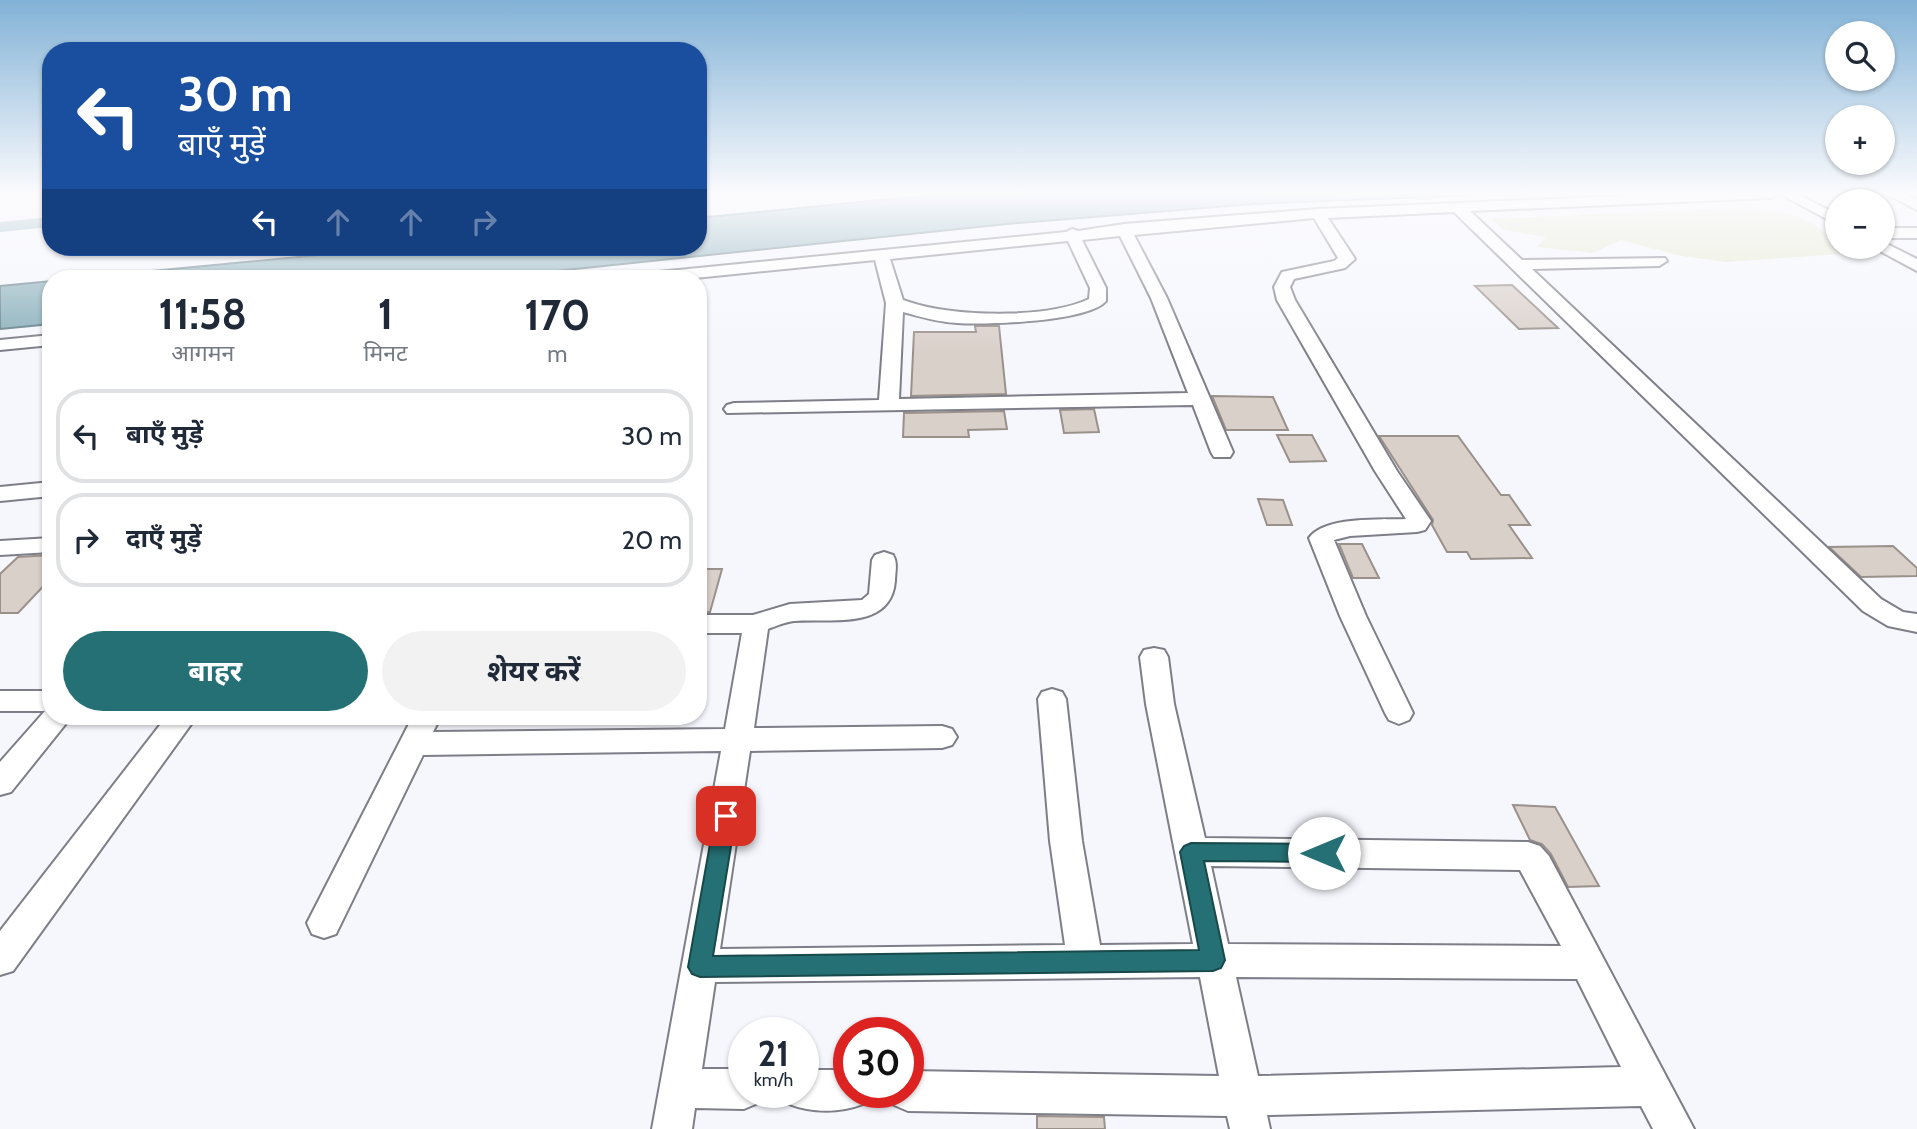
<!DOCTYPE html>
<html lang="hi">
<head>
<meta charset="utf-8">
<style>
	body { margin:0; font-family:Cabin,"Noto Sans Devanagari",sans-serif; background:#f2f2f3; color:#1f2937; height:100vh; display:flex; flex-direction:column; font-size:26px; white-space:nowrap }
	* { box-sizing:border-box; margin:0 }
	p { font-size:23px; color:#747a83 }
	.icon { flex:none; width:38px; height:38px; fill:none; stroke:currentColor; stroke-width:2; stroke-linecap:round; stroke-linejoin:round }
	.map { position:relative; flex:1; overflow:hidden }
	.side { position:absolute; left:42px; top:270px; width:665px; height:455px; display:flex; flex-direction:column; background:#fff; border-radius:28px; box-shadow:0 2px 5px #0004 }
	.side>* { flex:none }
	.guide { position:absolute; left:42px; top:42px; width:665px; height:214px; border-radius:28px; box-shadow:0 2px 5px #0004; background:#1a4fa0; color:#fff; overflow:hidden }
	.buttons { position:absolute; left:1825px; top:21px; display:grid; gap:14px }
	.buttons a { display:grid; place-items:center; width:70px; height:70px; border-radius:50%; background:#fff; box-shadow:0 2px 5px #0004; font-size:35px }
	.speed { position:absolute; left:728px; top:1017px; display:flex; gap:14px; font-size:35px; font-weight:700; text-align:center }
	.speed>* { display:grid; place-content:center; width:91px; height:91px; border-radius:50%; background:#fff; box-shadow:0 2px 5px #0004; line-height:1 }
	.speed small { font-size:18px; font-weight:400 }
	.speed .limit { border:10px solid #d22; background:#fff; color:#111 }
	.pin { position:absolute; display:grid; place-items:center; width:60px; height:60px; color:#fff; margin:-30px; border-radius:14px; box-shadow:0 4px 10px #0006 }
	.me { position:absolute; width:77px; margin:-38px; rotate:270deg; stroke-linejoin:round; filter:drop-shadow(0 0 5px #0008) }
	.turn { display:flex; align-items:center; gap:24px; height:147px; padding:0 21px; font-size:32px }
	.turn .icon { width:91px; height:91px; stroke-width:2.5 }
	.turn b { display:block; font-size:49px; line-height:60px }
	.lanes { display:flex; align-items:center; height:66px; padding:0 21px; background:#0003; justify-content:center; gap:35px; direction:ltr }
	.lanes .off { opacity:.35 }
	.eta { display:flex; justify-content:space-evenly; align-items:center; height:119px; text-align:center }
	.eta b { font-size:42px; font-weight:700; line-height:49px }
	.button { display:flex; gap:14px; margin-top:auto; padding:14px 21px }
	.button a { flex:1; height:80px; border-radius:42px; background:#257074; color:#fff; font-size:28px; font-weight:700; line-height:80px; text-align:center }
	.button a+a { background:#f2f2f3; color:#1f2937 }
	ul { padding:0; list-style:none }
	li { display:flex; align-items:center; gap:21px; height:94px; margin:0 14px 10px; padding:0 7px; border:4px solid #e0e1e3; border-radius:28px }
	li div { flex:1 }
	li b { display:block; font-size:26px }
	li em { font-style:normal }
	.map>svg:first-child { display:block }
</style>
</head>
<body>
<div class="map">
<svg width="1917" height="1129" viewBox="0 0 1917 1129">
	<rect width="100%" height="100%" fill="#f6f7fd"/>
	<path fill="#e5e8cd" d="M1746 207C1786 213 1819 214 1840 254L1726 262 1682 256 1621 240 1593 253 1537 247 1546 237 1503 230 1491 219Z"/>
	<g fill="#89afba" stroke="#647e87" stroke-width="2">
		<polygon points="941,194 1501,194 1254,204 1007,224 488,278 78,278 403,247 698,247 698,218"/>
		<polygon points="51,281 51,324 0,329 0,286"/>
	</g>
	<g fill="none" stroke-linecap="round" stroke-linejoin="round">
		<polygon fill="#89afba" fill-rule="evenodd" points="51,217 51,227 0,232 0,222"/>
	</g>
	<g fill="#dad0ca" stroke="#9a918b" stroke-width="2">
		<polygon points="1512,285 1558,328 1519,329 1475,286"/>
		<polygon points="975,326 999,326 1006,394 911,396 914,332 976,332"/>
		<polygon points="1212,396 1273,397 1288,430 1226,430"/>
		<polygon points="1094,409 1099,432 1064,433 1060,410"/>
		<polygon points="1004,411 1007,429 968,430 969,437 903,437 904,413"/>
		<polygon points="1277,435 1312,435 1326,461 1290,462"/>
		<polygon points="1379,436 1458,436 1501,495 1509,495 1530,525 1509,525 1532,558 1471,559 1467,552 1447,552 1432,525 1433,520"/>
		<polygon points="1258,499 1283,500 1292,525 1267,525"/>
		<polygon points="1339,544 1362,544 1379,578 1353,578"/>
		<polygon points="1893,546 1917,568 1917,576 1861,577 1829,547"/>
		<polygon points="51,555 51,578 18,613 0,613 0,574 18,557"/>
		<polygon points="698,569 722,569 710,612 698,612"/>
		<polygon points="1513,805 1555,807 1599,886 1568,887 1551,854 1542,844 1530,840"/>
		<polygon points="1037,1116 1104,1117 1105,1129 1037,1129"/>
	</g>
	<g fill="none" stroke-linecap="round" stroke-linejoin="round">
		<g stroke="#7d7e87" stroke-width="4">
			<g id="minor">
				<path d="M1668 194H1777L1770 198 1470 211 1522 260 1665 258 1667 261 1659 266 1532 269 1881 599 1903 612 1917 614V632L1888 626 1863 611 1454 212 1328 218 1355 259 1345 268 1294 279 1290 287 1295 300 1397 471 1431 521 1425 530 1417 532 1350 536 1334 540 1366 616 1413 713 1409 720 1399 724 1389 720 1385 713 1340 616 1309 538C1324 516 1381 520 1406 519L1375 471 1277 300 1274 287 1282 272 1334 261 1338 258 1314 218 1134 235 1167 298 1233 452 1230 457H1214L1211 452 1193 405 727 413 724 409 727 405 734 403 879 400 886 303 875 260 695 278H640L648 273 1066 232 1072 229 1078 231 1124 224 1318 209ZM1120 236 1151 298 1188 393 899 399 903 312C921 317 938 322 957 323 985 325 1088 322 1106 301V288L1082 240ZM1068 241 1090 288 1089 299C1048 319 952 317 909 302L903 300 890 259Z"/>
				<polygon points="1780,194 1798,194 1838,215 1838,225"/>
				<polygon points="1887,194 1905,194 1917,200 1917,210"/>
				<rect x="1883" y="228" width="34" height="10"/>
				<polygon points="1883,242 1917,259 1917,271 1878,250 1875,247 1883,247"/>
				<polygon points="51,335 51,345 0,350 0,340"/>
				<polygon points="51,482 51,496 0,501 0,487"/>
				<polygon points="51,538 51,552 0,555 0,541"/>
				<path d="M884 552 893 555C898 563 895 572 895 581 891 631 830 618 794 621 785 622 776 626 768 629L754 728 942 726 952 729 957 737 952 745 942 748 750 751 720 949 1065 945 1050 841 1038 699 1042 692 1052 689 1062 692 1066 699 1082 841 1100 945 1193 944 1146 704 1140 657 1144 650 1154 648 1164 650 1168 657 1174 704 1205 838 1528 842 1540 846 1549 856 1694 1129H1653L1641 1106 1267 1115 1270 1129H1230L1227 1116 908 1111 894 1105 889 1092H908V1071L1219 1076 1200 977 715 982 702 1069H744V1092H762L758 1103 744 1109 695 1108 692 1129H652L721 751 423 755 336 934 324 938 312 934 307 923 413 716H441L433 732 725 729 742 633H698V615H753L790 604 862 600 869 594 872 560 875 555ZM1211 866 1520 870 1561 946 1228 944ZM1236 977 1577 979 1621 1067 1258 1076Z"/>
				<polygon points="0,691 51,691 51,716 72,716 11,792 0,795 0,762 45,711 0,711"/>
				<polygon points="167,716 197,716 13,971 0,975 0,931"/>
				<path d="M803 1070H849V1092H868L863 1104C841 1113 811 1113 789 1104L784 1092H803Z"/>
			</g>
		</g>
		<use href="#minor" fill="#fff" fill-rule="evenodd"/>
	</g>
	<linearGradient id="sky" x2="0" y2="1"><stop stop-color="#82b2d6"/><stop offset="0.55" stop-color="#fbfbfe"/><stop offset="1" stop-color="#fbfbfe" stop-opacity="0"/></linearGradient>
	<rect width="1917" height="352" fill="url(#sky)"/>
	<polygon fill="#257074" stroke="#18494b" stroke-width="2" points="726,808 733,810 736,816 713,956 1199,950 1180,852 1184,846 1191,843 1324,844 1331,846 1334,853 1331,859 1324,862 1204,861 1225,960 1221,968 1213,971 700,977 692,974 688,967 715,816 718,810"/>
</svg>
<div class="buttons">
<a><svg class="icon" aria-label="search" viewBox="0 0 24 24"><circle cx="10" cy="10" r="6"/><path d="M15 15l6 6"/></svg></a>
<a>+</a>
<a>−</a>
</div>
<div class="speed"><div>21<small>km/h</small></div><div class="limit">30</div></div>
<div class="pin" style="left:726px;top:816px;background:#d93025"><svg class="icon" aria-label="arrive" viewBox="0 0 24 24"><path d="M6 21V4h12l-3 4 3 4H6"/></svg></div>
<svg class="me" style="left:1324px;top:853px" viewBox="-20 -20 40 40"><circle r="19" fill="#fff"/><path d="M0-13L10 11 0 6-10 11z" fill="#257074"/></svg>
<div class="guide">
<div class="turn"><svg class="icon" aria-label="left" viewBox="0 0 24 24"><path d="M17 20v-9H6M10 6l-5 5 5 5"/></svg><div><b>30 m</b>बाएँ मुड़ें</div></div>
<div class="lanes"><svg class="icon" aria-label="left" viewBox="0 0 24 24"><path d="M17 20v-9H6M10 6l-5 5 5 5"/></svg><svg class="icon off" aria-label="ahead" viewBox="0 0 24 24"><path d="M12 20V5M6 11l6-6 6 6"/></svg><svg class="icon off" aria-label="ahead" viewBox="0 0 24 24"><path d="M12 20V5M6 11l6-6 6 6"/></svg><svg class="icon off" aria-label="right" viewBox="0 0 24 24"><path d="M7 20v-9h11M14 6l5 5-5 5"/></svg></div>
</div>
<section class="side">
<div class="eta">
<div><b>11:58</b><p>आगमन</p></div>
<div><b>1</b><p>मिनट</p></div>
<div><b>170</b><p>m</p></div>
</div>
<ul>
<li><svg class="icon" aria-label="left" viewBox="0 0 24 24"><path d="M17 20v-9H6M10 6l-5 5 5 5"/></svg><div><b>बाएँ मुड़ें</b></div><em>30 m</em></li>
<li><svg class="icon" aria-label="right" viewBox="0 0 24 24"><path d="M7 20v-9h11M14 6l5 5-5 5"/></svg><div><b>दाएँ मुड़ें</b></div><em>20 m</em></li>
</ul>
<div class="button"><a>बाहर</a><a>शेयर करें</a></div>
</section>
</div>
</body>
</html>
